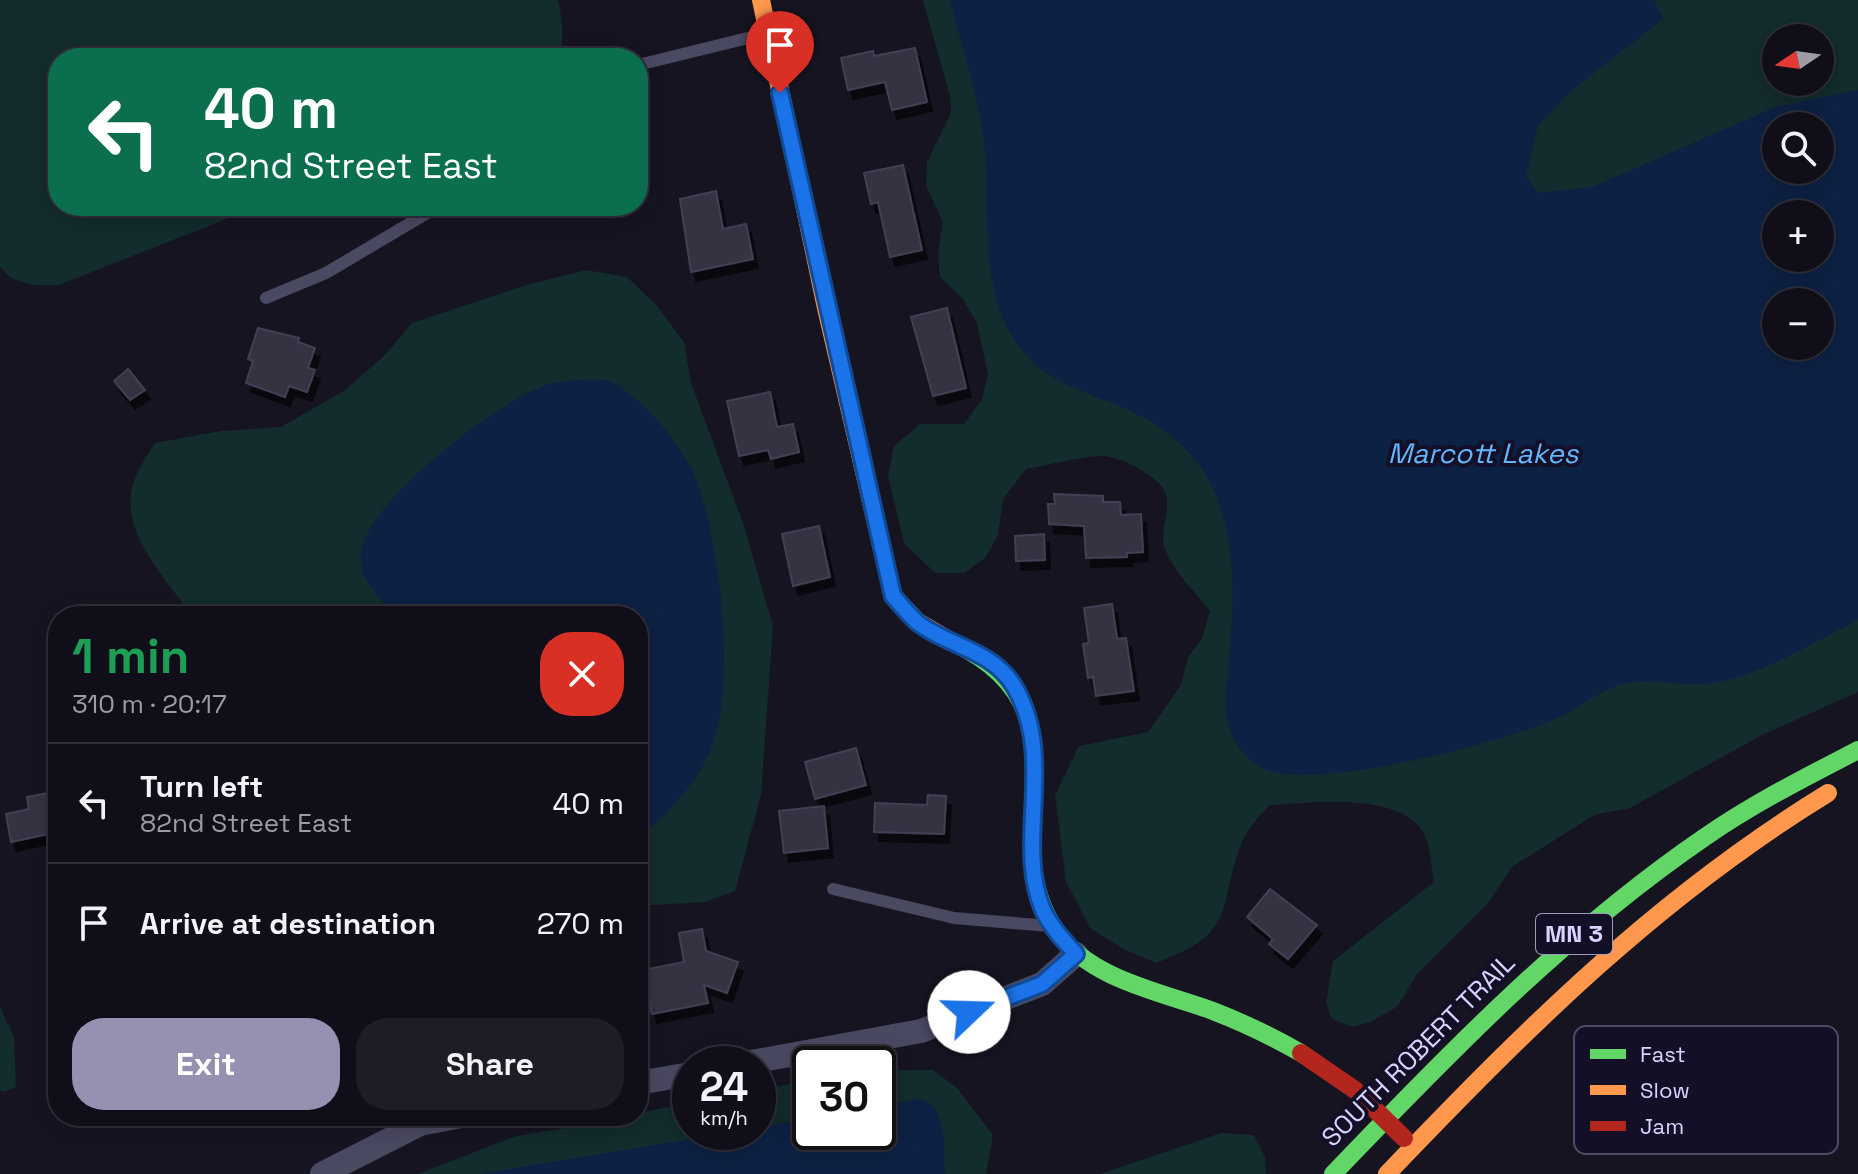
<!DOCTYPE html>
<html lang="en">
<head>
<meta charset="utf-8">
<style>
	body { margin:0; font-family:"Space Grotesk",sans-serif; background:#1e1d26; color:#f1f3f6; height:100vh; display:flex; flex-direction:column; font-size:30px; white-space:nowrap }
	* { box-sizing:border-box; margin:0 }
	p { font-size:26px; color:#9c9ca2 }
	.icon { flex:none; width:44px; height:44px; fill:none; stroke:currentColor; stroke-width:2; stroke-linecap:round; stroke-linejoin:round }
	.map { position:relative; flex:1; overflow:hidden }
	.details { position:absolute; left:48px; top:606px; width:600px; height:520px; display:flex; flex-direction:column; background:#100f19; border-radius:32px; box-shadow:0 4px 20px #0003,0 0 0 2px #302f38 }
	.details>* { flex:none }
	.banner { position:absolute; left:48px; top:48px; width:600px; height:168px; border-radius:32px; box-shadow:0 4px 20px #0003,0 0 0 2px #302f38; background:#0b6e4f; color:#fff; overflow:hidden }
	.needle { width:52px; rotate:257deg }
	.buttons { position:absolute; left:1762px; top:24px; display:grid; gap:16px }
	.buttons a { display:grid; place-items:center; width:72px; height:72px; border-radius:50%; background:#100f19; box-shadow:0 4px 20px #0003,0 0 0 2px #302f38; font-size:40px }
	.speed { position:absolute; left:672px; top:1046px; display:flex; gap:16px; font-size:40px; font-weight:700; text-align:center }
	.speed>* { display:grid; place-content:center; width:104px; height:104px; border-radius:50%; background:#100f19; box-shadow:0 4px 20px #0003,0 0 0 2px #302f38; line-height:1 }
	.speed small { font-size:20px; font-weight:400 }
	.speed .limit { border:4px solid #111; border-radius:12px; background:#fff; color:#111 }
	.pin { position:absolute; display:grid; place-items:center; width:68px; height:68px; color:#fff; margin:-82px -34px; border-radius:50% 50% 50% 0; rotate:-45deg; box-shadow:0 0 8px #0007 }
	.pin .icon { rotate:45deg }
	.me { position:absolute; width:88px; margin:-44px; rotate:69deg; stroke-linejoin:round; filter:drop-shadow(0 0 6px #0008) }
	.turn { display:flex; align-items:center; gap:28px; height:168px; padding:0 24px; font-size:36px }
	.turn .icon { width:104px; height:104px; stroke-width:2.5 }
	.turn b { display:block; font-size:56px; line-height:68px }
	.round { display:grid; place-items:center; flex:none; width:84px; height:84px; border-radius:32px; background:#1e1d26 }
	.head { display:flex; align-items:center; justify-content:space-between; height:136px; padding:0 24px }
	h1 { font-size:48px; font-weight:600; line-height:60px; color:#1e9e55 }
	.primary-button { display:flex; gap:16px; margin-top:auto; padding:16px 24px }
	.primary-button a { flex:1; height:92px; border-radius:32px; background:#9591b1; color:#fff; font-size:32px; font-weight:600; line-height:92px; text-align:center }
	.primary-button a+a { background:#1e1d26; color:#f1f3f6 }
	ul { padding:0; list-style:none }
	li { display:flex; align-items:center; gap:24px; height:120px; padding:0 24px; border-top:2px solid #302f38 }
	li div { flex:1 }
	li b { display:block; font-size:30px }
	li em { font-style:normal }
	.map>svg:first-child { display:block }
</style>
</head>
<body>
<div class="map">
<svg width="1858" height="1174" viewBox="0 0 1858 1174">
	<defs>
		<filter id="shadow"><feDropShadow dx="5" dy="9" stdDeviation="0" flood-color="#0009"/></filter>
	</defs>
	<rect width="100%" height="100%" fill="#161421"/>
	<g fill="#132c2d" fill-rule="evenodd">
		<path d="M0 0H558C562 19 565 38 559 58H58V206H259L59 285C39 286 12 286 0 266Z"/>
		<path d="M923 0H1858V692L1760 736 1630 808 1594 815 1512 867 1488 903 1418 973 1397 1007 1370 1022 1352 1027 1332 1019 1326 1003 1333 961 1434 882C1431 868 1431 852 1426 838 1409 790 1308 803 1269 805 1260 816 1248 828 1243 840 1215 908 1242 931 1156 963L1125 950 1091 929 1066 882 1055 795 1079 746 1148 732 1181 685 1188 657 1202 639 1210 611C1194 590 1172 571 1164 546 1159 529 1173 508 1164 490 1155 474 1118 455 1100 456 1076 457 1050 465 1026 469L1003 499 998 535 985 558 964 573H935L904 543 888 476 894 446 920 424H964L982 399 988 374 977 323 963 299 940 277 938 254 943 222 926 186 927 162 951 113 950 96ZM1776 38H1820V82H1776ZM1776 126H1820V170H1776ZM1776 214H1820V258H1776ZM1776 302H1820V346H1776Z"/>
		<path d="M586 270 627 277 658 307 684 342 691 383 743 523 773 626 761 795 735 891 705 902 638 906V616H192C166 578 113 527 136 476 141 464 149 453 155 443L221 431 281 427 345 390 384 356 412 323 530 284Z"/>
		<polygon points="0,1007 14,1037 16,1087 4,1092 0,1090"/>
		<polygon points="878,1070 933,1070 957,1088 993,1135 986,1174 418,1174 516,1136 638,1116 638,1113 690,1103 690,1132 758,1132 758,1090 810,1080 810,1132 878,1132"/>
		<polygon points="1221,1133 1254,1135 1265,1157 1266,1174 1100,1174"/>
	</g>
	<g fill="#0d2144" fill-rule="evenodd">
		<path d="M950 0H1654L1663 19 1572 90 1538 125 1526 176 1538 193 1592 187 1776 107 1858 90V620C1810 643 1756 680 1702 684 1672 686 1647 676 1618 685 1597 692 1580 708 1560 717 1508 741 1315 792 1265 769 1238 756 1229 734 1225 706 1236 581 1255 457 1112 403 1067 386 1031 374 1007 327 978 268 992 204 984 142 978 94 962 47 950 0ZM1776 126H1820V170H1776ZM1776 214H1820V258H1776ZM1776 302H1820V346H1776Z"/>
		<path d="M577 380C588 380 603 378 613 383 644 398 687 451 698 484 720 550 734 671 715 737 705 774 668 815 638 838V616H396C380 598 359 581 361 555 365 501 493 407 541 387 551 382 565 382 577 380Z"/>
		<path d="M919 1099C950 1106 943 1150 945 1174H479L734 1132H758V1128L810 1118V1132H878V1106Z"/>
	</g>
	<g fill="#343243" stroke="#433f54" stroke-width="2" filter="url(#shadow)">
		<polygon points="915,48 927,102 892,110 885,82 848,90 841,58 873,51 874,56"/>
		<polygon points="903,165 922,250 890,257 878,202 871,204 864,173"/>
		<polygon points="716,191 723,229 746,224 753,259 691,272 680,199"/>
		<polygon points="947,308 966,388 933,396 911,317"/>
		<polygon points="258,328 299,338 298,342 315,348 308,368 315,370 307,392 289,386 285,397 246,383 253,361 248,359"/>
		<polygon points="128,369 145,390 130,400 114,381"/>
		<polygon points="770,392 777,427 793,424 799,452 771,459 768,450 739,456 727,401"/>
		<polygon points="1054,494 1103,496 1103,502 1120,502 1121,515 1141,514 1143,552 1127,553 1127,557 1086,558 1084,526 1049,524 1048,504 1055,504"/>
		<polygon points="819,526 830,577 793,586 782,534"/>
		<polygon points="1044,534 1045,560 1016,561 1015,536"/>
		<polygon points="1112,604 1117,639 1126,638 1134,691 1096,696 1093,677 1088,678 1083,644 1089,643 1084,608"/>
		<polygon points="856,748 866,785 815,799 805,762"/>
		<polygon points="58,791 58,832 11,842 6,814 29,809 27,797"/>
		<polygon points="928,795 946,796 944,834 874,832 875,803 927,805"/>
		<polygon points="824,806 828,848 784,853 779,811"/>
		<polygon points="1270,889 1317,925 1288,959 1269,944 1273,939 1247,917"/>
		<polygon points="702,929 706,951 738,962 727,993 704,985 708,1003 652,1014 643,970 684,962 679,933"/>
	</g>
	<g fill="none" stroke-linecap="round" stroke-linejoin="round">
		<g stroke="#4a4962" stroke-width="12">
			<polyline points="638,65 764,34"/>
			<polyline points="266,298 326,273 439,206"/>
			<polyline points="833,889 954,918 1049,926"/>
		</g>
		<g stroke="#4a4962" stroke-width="24">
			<polyline points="741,1064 921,1031 1042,984 1076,954"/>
			<polyline points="638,1083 690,1074"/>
			<polyline points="322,1174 420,1124 461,1116"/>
		</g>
		<g stroke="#63d668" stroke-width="18">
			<path d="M954 643C1100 712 988 836 1057 932 1091 980 1162 992 1213 1011 1244 1023 1273 1037 1301 1053"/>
			<path d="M1333 1174C1449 1053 1566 932 1705 837 1754 803 1806 777 1858 750"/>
		</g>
		<g stroke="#ff974d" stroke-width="18">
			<polyline points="761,0 826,308 893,596 918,622 954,643"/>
			<path d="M1387 1174C1526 1029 1655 899 1828 793"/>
		</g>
		<polyline stroke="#b3261e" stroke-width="18" points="1301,1053 1355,1090 1404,1138"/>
	</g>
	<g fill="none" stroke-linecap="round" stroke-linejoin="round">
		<g stroke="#114b97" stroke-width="20">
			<path id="route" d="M780 93 893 596C901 605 909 615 918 623 950 647 992 650 1014 686 1057 758 1014 841 1043 910 1051 927 1063 940 1076 954L1042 984 969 1012"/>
		</g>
		<use href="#route" stroke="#1a73e8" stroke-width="14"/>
	</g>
	<g text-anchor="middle" stroke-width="8" stroke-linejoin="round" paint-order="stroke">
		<rect fill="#130f26" stroke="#9e99be" stroke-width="2" x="1536" y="914" width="76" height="40" rx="6"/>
		<g font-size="24" font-weight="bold" fill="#d9d4ff">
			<text x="1574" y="942">MN 3</text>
		</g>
		<g font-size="26" fill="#d9d4ff" stroke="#130f26">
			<text transform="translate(1418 1050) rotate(-45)" y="9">SOUTH ROBERT TRAIL</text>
		</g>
		<g font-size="28" font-style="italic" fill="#62b6ff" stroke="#130f26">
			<text x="1483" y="463">Marcott Lakes</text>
		</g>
	</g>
	<rect x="1574" y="1026" width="264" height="128" rx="12" fill="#130f26" stroke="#4e4a67" stroke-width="2"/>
	<rect x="1590" y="1049" width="36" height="10" fill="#63d668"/>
	<rect x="1590" y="1085" width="36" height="10" fill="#ff974d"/>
	<rect x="1590" y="1121" width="36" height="10" fill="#b3261e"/>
	<g font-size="22" fill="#d9d4ff">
		<text x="1640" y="1062">Fast</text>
		<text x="1640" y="1098">Slow</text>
		<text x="1640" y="1134">Jam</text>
	</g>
</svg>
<div class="buttons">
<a><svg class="needle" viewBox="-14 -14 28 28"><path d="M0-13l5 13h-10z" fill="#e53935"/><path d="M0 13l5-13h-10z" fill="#9c9ca2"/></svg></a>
<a><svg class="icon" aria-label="search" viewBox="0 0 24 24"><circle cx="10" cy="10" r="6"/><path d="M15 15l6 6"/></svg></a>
<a>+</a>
<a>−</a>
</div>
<div class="speed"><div>24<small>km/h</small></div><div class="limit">30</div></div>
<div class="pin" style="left:780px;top:93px;background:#d93025"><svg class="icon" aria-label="arrive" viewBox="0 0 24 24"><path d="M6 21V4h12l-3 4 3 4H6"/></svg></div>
<svg class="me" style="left:969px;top:1012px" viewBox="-20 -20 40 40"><circle r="19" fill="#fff"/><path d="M0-13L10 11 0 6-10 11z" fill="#1a73e8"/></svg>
<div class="banner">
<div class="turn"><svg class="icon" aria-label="left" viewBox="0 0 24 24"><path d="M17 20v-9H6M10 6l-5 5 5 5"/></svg><div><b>40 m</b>82nd Street East</div></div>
</div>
<section class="details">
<div class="head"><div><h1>1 min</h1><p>310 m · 20:17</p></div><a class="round" style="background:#d93025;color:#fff"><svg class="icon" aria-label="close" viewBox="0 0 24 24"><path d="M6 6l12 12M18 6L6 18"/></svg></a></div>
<ul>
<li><svg class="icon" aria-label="left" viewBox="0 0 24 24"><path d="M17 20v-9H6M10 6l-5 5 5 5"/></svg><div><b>Turn left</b><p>82nd Street East</p></div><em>40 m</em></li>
<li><svg class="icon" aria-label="arrive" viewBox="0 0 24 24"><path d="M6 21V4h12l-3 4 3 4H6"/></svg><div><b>Arrive at destination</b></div><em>270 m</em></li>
</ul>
<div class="primary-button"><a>Exit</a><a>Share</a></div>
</section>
</div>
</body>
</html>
